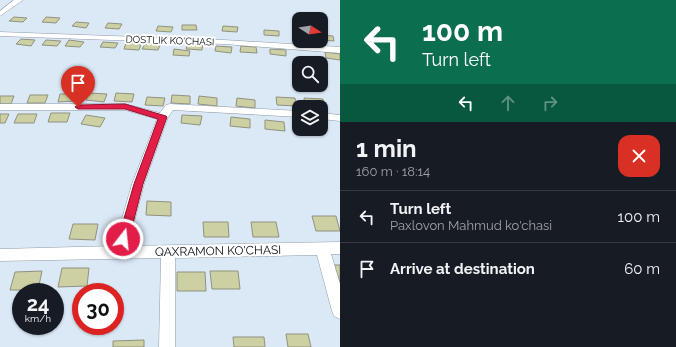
<!DOCTYPE html>
<html lang="en">
<head>
<meta charset="utf-8">
<style>
	body { margin:0; font-family:Raleway,sans-serif; background:#20242c; color:#f1f3f6; height:100vh; display:flex; flex-direction:column; font-size:15px; white-space:nowrap }
	* { box-sizing:border-box; margin:0 }
	p { font-size:13px; color:#9ea1a6 }
	.icon { flex:none; width:22px; height:22px; fill:none; stroke:currentColor; stroke-width:2; stroke-linecap:round; stroke-linejoin:round }
	.map { position:relative; flex:1; overflow:hidden }
	.drawer { display:flex; flex-direction:column; background:#171b24; width:336px }
	.drawer>* { flex:none }
	.guide { background:#0b6e4f; color:#fff; overflow:hidden }
	.needle { width:26px; rotate:102deg }
	.fabs { position:absolute; left:292px; top:12px; display:grid; gap:8px }
	.fabs a { display:grid; place-items:center; width:36px; height:36px; border-radius:8px; background:#171b24; box-shadow:0 1px 3px #0004; font-size:20px }
	.speed { position:absolute; left:12px; top:283px; display:flex; gap:8px; font-size:20px; font-weight:700; text-align:center }
	.speed>* { display:grid; place-content:center; width:52px; height:52px; border-radius:50%; background:#171b24; box-shadow:0 1px 3px #0004; line-height:1 }
	.speed small { font-size:10px; font-weight:400 }
	.speed .limit { border:6px solid #d22; background:#fff; color:#111 }
	.pin { position:absolute; display:grid; place-items:center; width:34px; height:34px; color:#fff; margin:-41px -17px; border-radius:50% 50% 50% 0; rotate:-45deg; box-shadow:0 0 4px #0007 }
	.pin .icon { rotate:45deg }
	.me { position:absolute; width:44px; margin:-22px; rotate:16deg; stroke-linejoin:round; filter:drop-shadow(0 0 3px #0008) }
	.turn { display:flex; align-items:center; gap:14px; height:84px; padding:0 16px; font-size:18px }
	.turn .icon { width:52px; height:52px; stroke-width:2.5 }
	.turn b { display:block; font-size:28px; line-height:34px }
	.lanes { display:flex; align-items:center; height:38px; padding:0 16px; background:#0003; justify-content:center; gap:20px; direction:ltr }
	.lanes .off { opacity:.35 }
	.round { display:grid; place-items:center; flex:none; width:42px; height:42px; border-radius:12px; background:#20242c }
	.headline { display:flex; align-items:center; justify-content:space-between; height:68px; padding:0 16px }
	h1 { font-size:24px; font-weight:700; line-height:30px }
	ul { padding:0; list-style:none }
	li { display:flex; align-items:center; gap:12px; height:52px; padding:0 16px; border-top:1px solid #363941 }
	li div { flex:1 }
	li b { display:block; font-size:15px }
	li em { font-style:normal }
	main { display:flex; flex:1; min-height:0 }
	.map>svg:first-child { display:block }
</style>
</head>
<body>
<main>
<div class="map">
<svg width="340" height="347" viewBox="0 0 340 347">
	<rect width="100%" height="100%" fill="#dbe8f6"/>
	<g fill="#cdd0a2" stroke="#909181">
		<polygon points="14,17 27,18 23,22 9,21"/>
		<polygon points="46,17 60,18 56,23 42,22"/>
		<polygon points="76,22 89,23 86,28 72,26"/>
		<polygon points="108,23 122,24 119,29 105,28"/>
		<polygon points="182,25 196,25 197,30 182,30"/>
		<polygon points="158,26 173,27 171,32 156,31"/>
		<polygon points="223,26 238,27 237,32 222,31"/>
		<polygon points="264,30 279,31 279,36 264,35"/>
		<polygon points="321,35 333,36 334,41 321,40"/>
		<polygon points="21,39 35,40 31,46 16,44"/>
		<polygon points="46,40 61,41 57,46 42,45"/>
		<polygon points="69,40 84,42 80,47 65,46"/>
		<polygon points="103,42 118,43 115,48 100,47"/>
		<polygon points="126,43 141,44 139,50 124,49"/>
		<polygon points="188,43 203,44 202,50 186,49"/>
		<polygon points="145,44 160,45 158,50 142,49"/>
		<polygon points="216,46 232,47 231,53 215,51"/>
		<polygon points="241,46 256,47 257,53 240,52"/>
		<polygon points="174,49 190,51 189,56 173,55"/>
		<polygon points="270,49 286,50 286,56 270,54"/>
		<polygon points="325,52 340,54 340,60 326,58"/>
		<polygon points="89,93 107,94 104,102 86,100"/>
		<polygon points="116,93 134,94 132,102 114,101"/>
		<polygon points="60,94 78,94 76,101 58,102"/>
		<polygon points="30,95 48,95 45,103 27,103"/>
		<polygon points="172,95 190,96 190,104 171,103"/>
		<polygon points="0,96 14,96 11,104 0,104"/>
		<polygon points="199,96 217,98 217,106 198,104"/>
		<polygon points="147,97 165,98 163,106 145,105"/>
		<polygon points="276,97 295,98 296,106 277,105"/>
		<polygon points="237,98 255,100 255,108 236,106"/>
		<polygon points="304,98 323,99 324,108 305,105"/>
		<polygon points="51,113 70,113 67,122 48,122"/>
		<polygon points="0,114 9,114 5,123 0,123"/>
		<polygon points="18,114 37,114 34,123 14,123"/>
		<polygon points="86,115 105,118 100,127 81,124"/>
		<polygon points="182,115 202,116 200,125 181,123"/>
		<polygon points="231,117 250,119 250,128 230,126"/>
		<polygon points="265,120 284,122 285,131 265,129"/>
		<polygon points="147,201 171,202 171,216 146,215"/>
		<polygon points="312,216 336,216 340,231 316,231"/>
		<polygon points="203,222 228,222 229,237 204,237"/>
		<polygon points="251,222 276,222 279,237 253,237"/>
		<polygon points="73,224 98,224 95,240 69,239"/>
		<polygon points="334,265 340,265 340,282"/>
		<polygon points="62,268 89,268 87,286 58,287"/>
		<polygon points="42,271 38,290 10,290 15,272"/>
		<polygon points="210,271 238,271 240,289 212,289"/>
		<polygon points="177,272 205,272 206,291 177,291"/>
		<polygon points="286,334 308,334 311,347 288,347"/>
		<polygon points="233,337 264,337 265,347 234,347"/>
		<polygon points="144,340 144,347 113,347 113,341"/>
	</g>
	<g fill="none" stroke-linecap="round" stroke-linejoin="round">
		<g stroke="#8e9aa7" stroke-width="1">
			<g id="street">
				<polygon points="14,0 23,0 0,16 0,11"/>
				<polygon points="0,32 224,40 340,47 340,53 224,44 0,36"/>
				<polygon points="0,104 125,104 160,113 166,105 170,104 299,111 299,117 173,110 168,117 144,184 128,246 340,242 340,254 331,254 340,284 340,319 334,316 332,311 317,255 175,258 175,347 159,347 161,258 0,261 0,249 114,246 132,184 157,119 125,110 0,110"/>
				<polygon points="321,113 340,115 340,121 321,119"/>
			</g>
		</g>
		<use href="#street" fill="#fff" fill-rule="evenodd"/>
	</g>
	<polygon fill="#e11d48" stroke="#92132f" points="125,104 166,116 167,117 143,184 129,239 127,242 123,243 120,242 118,239 134,184 158,119 125,109 78,109 75,107 78,105"/>
	<g text-anchor="middle" stroke-width="4" stroke-linejoin="round" paint-order="stroke">
		<g font-size="10" fill="#0a0e12" stroke="#fff">
			<text transform="translate(170 40) rotate(2)" y="4">DOSTLIK KO'CHASI</text>
		</g>
		<g font-size="12" fill="#0a0e12" stroke="#fff">
			<text transform="translate(218 251) rotate(-1)" y="4">QAXRAMON KO'CHASI</text>
		</g>
	</g>
</svg>
<div class="fabs">
<a><svg class="needle" viewBox="-14 -14 28 28"><path d="M0-13l5 13h-10z" fill="#e53935"/><path d="M0 13l5-13h-10z" fill="#9ea1a6"/></svg></a>
<a><svg class="icon" aria-label="search" viewBox="0 0 24 24"><circle cx="10" cy="10" r="6"/><path d="M15 15l6 6"/></svg></a>
<a><svg class="icon" aria-label="layers" viewBox="0 0 24 24"><path d="M12 4l9 5-9 5-9-5zM3 14l9 5 9-5"/></svg></a>
</div>
<div class="speed"><div>24<small>km/h</small></div><div class="limit">30</div></div>
<div class="pin" style="left:78px;top:107px;background:#d93025"><svg class="icon" aria-label="arrive" viewBox="0 0 24 24"><path d="M6 21V4h12l-3 4 3 4H6"/></svg></div>
<svg class="me" style="left:123px;top:239px" viewBox="-20 -20 40 40"><circle r="17" fill="#e11d48" stroke="#fff" stroke-width="3"/><path d="M0-11L8 9 0 5-8 9z" fill="#fff"/></svg>
</div>
<section class="drawer">
<div class="guide">
<div class="turn"><svg class="icon" aria-label="left" viewBox="0 0 24 24"><path d="M17 20v-9H6M10 6l-5 5 5 5"/></svg><div><b>100 m</b>Turn left</div></div>
<div class="lanes"><svg class="icon" aria-label="left" viewBox="0 0 24 24"><path d="M17 20v-9H6M10 6l-5 5 5 5"/></svg><svg class="icon off" aria-label="ahead" viewBox="0 0 24 24"><path d="M12 20V5M6 11l6-6 6 6"/></svg><svg class="icon off" aria-label="right" viewBox="0 0 24 24"><path d="M7 20v-9h11M14 6l5 5-5 5"/></svg></div>
</div>
<div class="headline"><div><h1>1 min</h1><p>160 m · 18:14</p></div><a class="round" style="background:#d93025;color:#fff"><svg class="icon" aria-label="close" viewBox="0 0 24 24"><path d="M6 6l12 12M18 6L6 18"/></svg></a></div>
<ul>
<li><svg class="icon" aria-label="left" viewBox="0 0 24 24"><path d="M17 20v-9H6M10 6l-5 5 5 5"/></svg><div><b>Turn left</b><p>Paxlovon Mahmud ko'chasi</p></div><em>100 m</em></li>
<li><svg class="icon" aria-label="arrive" viewBox="0 0 24 24"><path d="M6 21V4h12l-3 4 3 4H6"/></svg><div><b>Arrive at destination</b></div><em>60 m</em></li>
</ul>
</section>
</main>
</body>
</html>
